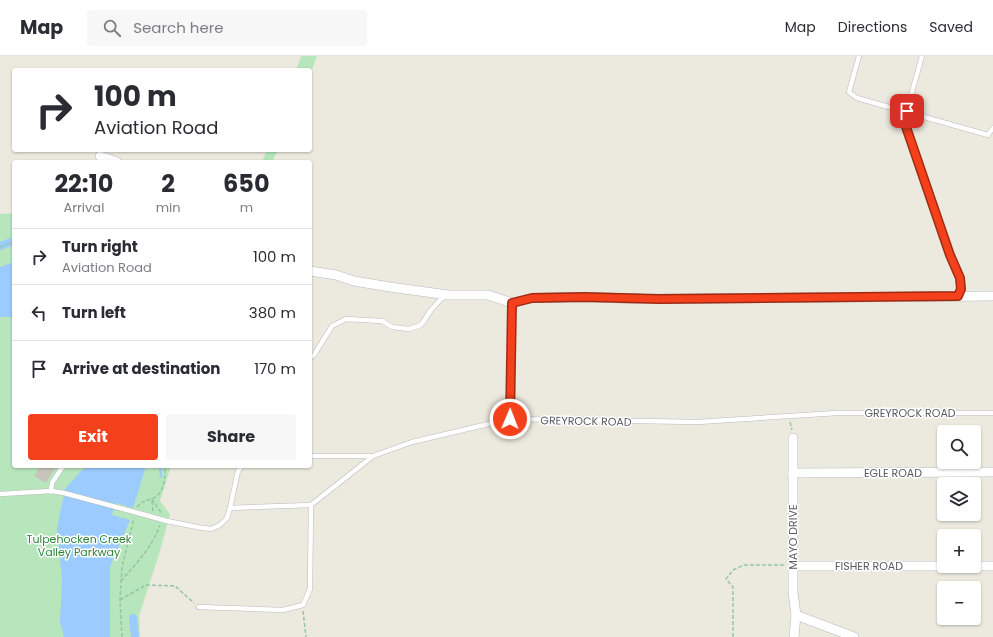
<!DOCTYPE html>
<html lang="en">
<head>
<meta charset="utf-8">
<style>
	body { margin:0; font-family:Poppins,sans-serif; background:#f7f7f7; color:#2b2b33; height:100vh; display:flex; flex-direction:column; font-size:15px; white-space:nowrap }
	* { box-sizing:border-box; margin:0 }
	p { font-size:13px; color:#7c7c81 }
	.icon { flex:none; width:22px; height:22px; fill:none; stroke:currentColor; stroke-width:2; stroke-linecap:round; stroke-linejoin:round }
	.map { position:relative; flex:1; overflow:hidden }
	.panel { position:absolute; left:12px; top:104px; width:300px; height:308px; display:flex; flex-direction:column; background:#fff; border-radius:4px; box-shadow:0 1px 3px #0004 }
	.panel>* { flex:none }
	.top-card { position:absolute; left:12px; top:12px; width:300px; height:84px; border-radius:4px; box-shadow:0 1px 3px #0004; background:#fff; color:#2b2b33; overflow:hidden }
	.tools { position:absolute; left:937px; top:369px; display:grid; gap:8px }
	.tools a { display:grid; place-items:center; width:44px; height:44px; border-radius:4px; background:#fff; box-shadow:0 1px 3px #0004; font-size:20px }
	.pin { position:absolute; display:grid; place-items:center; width:34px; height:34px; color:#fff; margin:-17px; border-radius:8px; box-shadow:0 2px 6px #0006 }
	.me { position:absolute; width:44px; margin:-22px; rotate:1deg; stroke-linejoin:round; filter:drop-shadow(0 0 3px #0008) }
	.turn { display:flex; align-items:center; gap:14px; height:84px; padding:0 16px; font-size:18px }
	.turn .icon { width:52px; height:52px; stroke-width:2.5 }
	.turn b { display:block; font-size:28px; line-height:34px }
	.eta { display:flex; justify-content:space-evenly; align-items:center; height:68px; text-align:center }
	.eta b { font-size:24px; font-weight:700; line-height:28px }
	.button { display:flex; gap:8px; margin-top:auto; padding:8px 16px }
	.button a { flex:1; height:46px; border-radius:4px; background:#f5401c; color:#fff; font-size:16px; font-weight:700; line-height:46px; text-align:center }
	.button a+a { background:#f7f7f7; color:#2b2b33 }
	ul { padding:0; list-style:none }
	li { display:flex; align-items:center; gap:12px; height:56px; padding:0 16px; border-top:1px solid #e1e1e2 }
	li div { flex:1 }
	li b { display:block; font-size:15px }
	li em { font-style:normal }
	header { display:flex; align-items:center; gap:24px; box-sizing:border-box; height:56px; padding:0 20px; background:#fff; border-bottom:1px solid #e1e1e2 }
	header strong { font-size:19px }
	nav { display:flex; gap:22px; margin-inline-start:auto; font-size:14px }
	.search { width:280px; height:36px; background:#f7f7f7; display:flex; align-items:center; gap:10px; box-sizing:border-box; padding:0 14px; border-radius:4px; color:#7c7c81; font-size:15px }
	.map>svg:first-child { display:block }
</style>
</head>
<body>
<header>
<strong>Map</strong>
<div class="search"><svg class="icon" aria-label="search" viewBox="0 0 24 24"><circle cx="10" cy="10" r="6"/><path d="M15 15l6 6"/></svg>Search here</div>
<nav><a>Map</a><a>Directions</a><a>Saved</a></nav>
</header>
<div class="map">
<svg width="993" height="581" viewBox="0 0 993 581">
	<rect width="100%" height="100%" fill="#eceade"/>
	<g fill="#b8e6bc">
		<polygon points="301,0 317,0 310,19 310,14 296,14"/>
		<polygon points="267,94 278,94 272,106 262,106"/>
		<polygon points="14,157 14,410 171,410 160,445 170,458 160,495 139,560 140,581 0,581 0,158"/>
	</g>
	<g fill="#9bcbff">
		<polygon points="14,206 14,261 0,261 0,211"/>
		<polygon points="89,410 146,410 133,452 116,447 112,459 130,464 110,511 110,581 64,581 60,565 62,525 57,472 65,433 81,415"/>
	</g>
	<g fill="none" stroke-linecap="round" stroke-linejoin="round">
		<polyline stroke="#9bcbff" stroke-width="2.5" points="160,410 161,421"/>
		<g stroke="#9bcbff" stroke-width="8">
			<polyline points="0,190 14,185"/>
			<polyline points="133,562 135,581"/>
		</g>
	</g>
	<polygon fill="#c7c4bb" points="40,410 56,410 46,427 34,420"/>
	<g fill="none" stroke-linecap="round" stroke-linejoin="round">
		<g stroke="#b7b9bf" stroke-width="5.5">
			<g id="service">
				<polyline points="859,0 849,36 857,42 988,79 993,72"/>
				<polyline points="922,0 904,65 950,199 960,222 961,233 958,240"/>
				<polyline points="310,302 314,299 332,270 346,263 382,265 392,271 409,273 421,269 431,254 440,244 446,240"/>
				<polyline points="510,363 512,247"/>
				<polyline points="310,400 373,400"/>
				<polyline points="51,435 52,427 63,410"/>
				<polyline points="0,438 51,435 64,437"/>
				<polyline points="230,452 311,449"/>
				<polyline points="142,458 167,465 202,472 211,473 220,469 227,462 230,452 238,415 242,410"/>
				<polyline points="199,551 283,554 303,549 310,533 311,449 373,400 412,386 510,363 698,366 837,357 993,357"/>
			</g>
		</g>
		<g stroke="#b7b9bf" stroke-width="10">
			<g id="minor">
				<polyline points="100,100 117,106"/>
				<polyline points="310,215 336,219 354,225 390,231 448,239 488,239 512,247 532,242 584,241 644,243 993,240"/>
				<polyline points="793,382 793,536 796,559 794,581"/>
				<polyline points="793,417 993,416"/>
				<polyline points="793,510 944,510"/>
				<polyline points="974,510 993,510"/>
				<polyline points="796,559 854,581"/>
			</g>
		</g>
		<g stroke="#91c7a5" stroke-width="1.5" stroke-dasharray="4 2" stroke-linecap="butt">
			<polyline points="0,191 14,186"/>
			<polyline points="790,366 792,374"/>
			<polyline points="152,443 162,458"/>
			<polyline points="152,445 153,455"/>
			<path d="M137 451C141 446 145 445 151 443 165 439 165 421 165 410"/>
			<path d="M121 525C135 509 153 490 160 469"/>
			<polyline points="120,544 146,529 175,530 194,547"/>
			<polyline points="303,555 306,581"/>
			<polyline points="122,581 120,544 122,511 134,462"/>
			<polyline points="733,581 733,531 726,523 733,514 744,509 786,509"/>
		</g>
		<use href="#service" stroke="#fff" stroke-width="4.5"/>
		<use href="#minor" stroke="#fff" stroke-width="9"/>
		<g stroke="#b7b9bf" stroke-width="5.5" stroke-linecap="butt">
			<polyline id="service-bridge" points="64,437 142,458"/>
		</g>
		<use href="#service-bridge" stroke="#fff" stroke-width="4.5"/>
	</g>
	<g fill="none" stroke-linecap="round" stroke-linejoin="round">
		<g stroke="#9f2a12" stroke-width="10">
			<polyline id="route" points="510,363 512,247 532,242 584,241 659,243 958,240 961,233 960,222 950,199 904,65 907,55"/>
		</g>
		<use href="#route" stroke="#f5401c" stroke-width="7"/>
	</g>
	<g text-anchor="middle" stroke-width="3" stroke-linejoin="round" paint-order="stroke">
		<g font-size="11" fill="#585b61" stroke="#fff">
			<text x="910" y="361">GREYROCK ROAD</text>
			<text transform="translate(586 365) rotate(1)" y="4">GREYROCK ROAD</text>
			<text x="893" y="421">EGLE ROAD</text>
			<text transform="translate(793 481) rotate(-90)" y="4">MAYO DRIVE</text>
			<text x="869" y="514">FISHER ROAD</text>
		</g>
		<g font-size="11" fill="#2e8339" stroke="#fff">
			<text x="79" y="487">Tulpehocken Creek<tspan x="79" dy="13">Valley Parkway</tspan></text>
		</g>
	</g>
</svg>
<div class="tools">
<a><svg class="icon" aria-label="search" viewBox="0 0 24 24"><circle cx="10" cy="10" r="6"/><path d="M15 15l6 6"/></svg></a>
<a><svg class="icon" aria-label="layers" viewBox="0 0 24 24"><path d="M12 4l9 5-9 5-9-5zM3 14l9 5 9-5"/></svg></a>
<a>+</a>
<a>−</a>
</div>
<div class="pin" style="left:907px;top:55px;background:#d93025"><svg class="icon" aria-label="arrive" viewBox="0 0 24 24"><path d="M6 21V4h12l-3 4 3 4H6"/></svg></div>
<svg class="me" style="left:510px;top:363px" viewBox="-20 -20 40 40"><circle r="17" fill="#f5401c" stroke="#fff" stroke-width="3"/><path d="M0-11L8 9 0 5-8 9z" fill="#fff"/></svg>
<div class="top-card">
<div class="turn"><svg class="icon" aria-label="right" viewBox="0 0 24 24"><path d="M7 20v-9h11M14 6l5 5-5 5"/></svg><div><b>100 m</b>Aviation Road</div></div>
</div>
<section class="panel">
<div class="eta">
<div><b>22:10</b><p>Arrival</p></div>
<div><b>2</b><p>min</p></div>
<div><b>650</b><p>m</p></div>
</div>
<ul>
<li><svg class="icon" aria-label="right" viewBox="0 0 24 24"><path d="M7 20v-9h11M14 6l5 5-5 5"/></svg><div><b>Turn right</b><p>Aviation Road</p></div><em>100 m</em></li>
<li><svg class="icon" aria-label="left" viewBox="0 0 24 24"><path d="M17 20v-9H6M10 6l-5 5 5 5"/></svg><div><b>Turn left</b></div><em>380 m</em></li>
<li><svg class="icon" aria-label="arrive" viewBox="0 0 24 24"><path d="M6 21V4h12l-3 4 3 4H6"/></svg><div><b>Arrive at destination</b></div><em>170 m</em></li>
</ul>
<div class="button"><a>Exit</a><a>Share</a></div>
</section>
</div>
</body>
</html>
